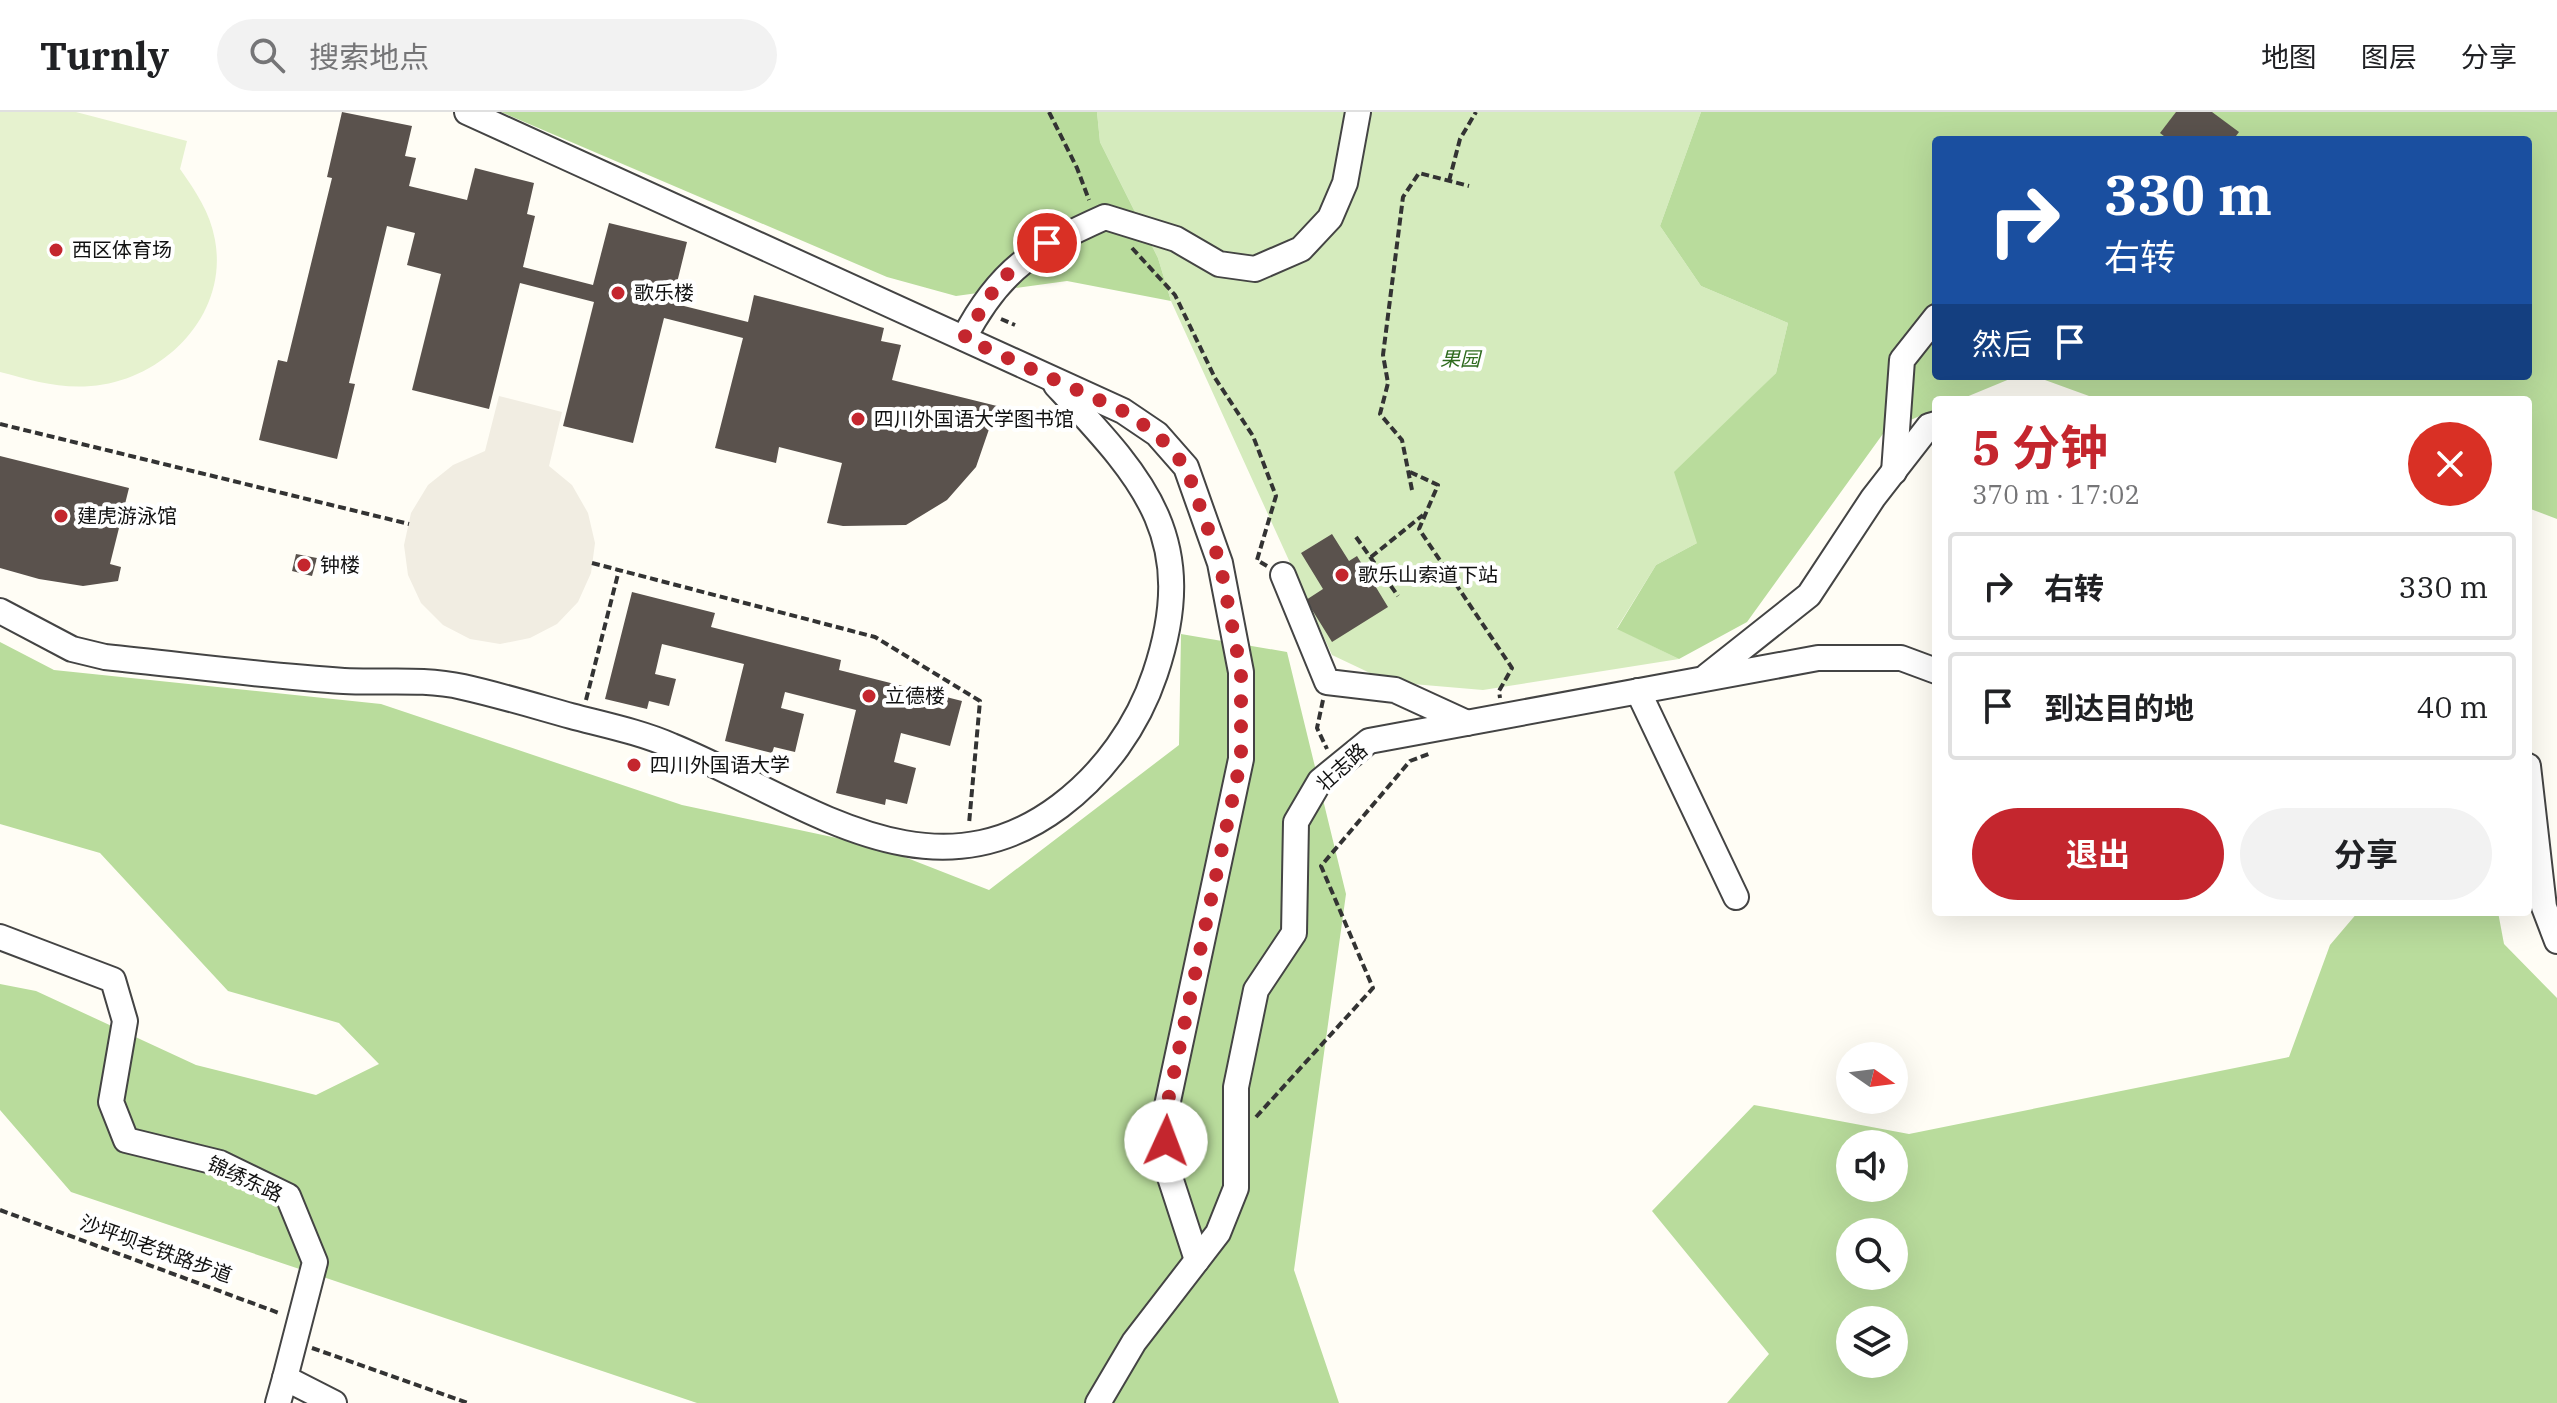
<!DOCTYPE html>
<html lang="zh">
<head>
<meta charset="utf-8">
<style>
	body { margin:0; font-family:"IBM Plex Serif","Noto Sans SC",serif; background:#f2f2f2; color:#202124; height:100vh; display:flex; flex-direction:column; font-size:30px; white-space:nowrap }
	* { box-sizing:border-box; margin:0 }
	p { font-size:26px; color:#757577 }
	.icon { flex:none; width:44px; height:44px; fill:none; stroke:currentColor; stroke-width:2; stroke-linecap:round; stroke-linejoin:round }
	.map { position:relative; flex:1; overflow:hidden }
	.panel { position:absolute; left:1932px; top:284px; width:600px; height:520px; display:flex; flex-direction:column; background:#fff; border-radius:8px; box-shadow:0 8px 32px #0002 }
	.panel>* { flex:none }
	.hud { position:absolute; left:1932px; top:24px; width:600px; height:244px; border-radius:8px; box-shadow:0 8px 32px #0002; background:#1a4fa0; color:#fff; overflow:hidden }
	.needle { width:52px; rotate:104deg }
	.tools { position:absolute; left:1836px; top:930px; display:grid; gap:16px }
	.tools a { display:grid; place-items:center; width:72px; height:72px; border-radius:50%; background:#fff; box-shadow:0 8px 32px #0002; font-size:40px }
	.pin { position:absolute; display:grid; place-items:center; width:68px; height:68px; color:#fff; margin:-34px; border:4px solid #fff; border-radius:50%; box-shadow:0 2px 8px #0007 }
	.me { position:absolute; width:88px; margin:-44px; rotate:2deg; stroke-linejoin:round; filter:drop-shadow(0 0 6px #0008) }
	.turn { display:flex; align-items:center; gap:28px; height:168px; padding:0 40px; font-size:36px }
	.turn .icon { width:104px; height:104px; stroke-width:2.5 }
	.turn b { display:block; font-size:56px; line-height:68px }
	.then { display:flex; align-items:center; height:76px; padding:0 40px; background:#0003; gap:16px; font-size:30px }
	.round { display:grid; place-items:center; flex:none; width:84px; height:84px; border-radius:42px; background:#f2f2f2 }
	.summary { display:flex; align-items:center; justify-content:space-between; height:136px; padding:0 40px }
	h1 { font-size:48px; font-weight:700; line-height:60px; color:#c4262e }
	.primary-button { display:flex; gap:16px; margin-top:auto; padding:16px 40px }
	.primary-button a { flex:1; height:92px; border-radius:48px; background:#c4262e; color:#fff; font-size:32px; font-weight:700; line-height:92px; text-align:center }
	.primary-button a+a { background:#f2f2f2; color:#202124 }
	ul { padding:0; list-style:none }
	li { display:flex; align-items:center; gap:24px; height:108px; margin:0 16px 12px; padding:0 24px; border:4px solid #e0e0e0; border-radius:8px }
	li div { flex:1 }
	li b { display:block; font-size:30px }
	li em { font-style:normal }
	header { display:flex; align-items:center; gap:48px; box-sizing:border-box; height:112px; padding:0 40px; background:#fff; border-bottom:2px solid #e0e0e0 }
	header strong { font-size:38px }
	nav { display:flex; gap:44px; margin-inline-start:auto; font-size:28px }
	.search { width:560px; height:72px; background:#f2f2f2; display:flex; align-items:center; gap:20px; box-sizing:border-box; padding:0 28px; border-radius:44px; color:#757577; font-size:30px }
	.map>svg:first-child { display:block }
</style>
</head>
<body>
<header>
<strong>Turnly</strong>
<div class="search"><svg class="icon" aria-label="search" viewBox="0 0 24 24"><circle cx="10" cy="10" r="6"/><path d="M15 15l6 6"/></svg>搜索地点</div>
<nav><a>地图</a><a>图层</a><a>分享</a></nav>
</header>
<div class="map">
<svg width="2557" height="1291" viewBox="0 0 2557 1291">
	<rect width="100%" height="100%" fill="#fffdf5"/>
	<polygon fill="#d5ebbd" points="1097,0 1701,0 1660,114 1701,174 1788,211 1776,261 1733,304 1697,431 1656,453 1617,516 1679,547 1483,578 1389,570 1332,543 1171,189 1158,146 1100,30"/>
	<g fill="#b9dc9c" fill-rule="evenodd">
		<polygon points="501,0 1097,0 1100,30 1158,146 1171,189 1067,169 956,184 887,165"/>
		<polygon points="1701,0 2557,0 2557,407 2528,396 2528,288 2100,288 2034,264 2528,264 2528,28 1936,28 1936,264 2017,264 1959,288 1936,288 1936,297 1885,319 1747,510 1679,547 1617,517 1656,453 1697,431 1674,360 1776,261 1788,211 1701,174 1660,114"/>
		<polygon points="1181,522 1287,540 1346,782 1294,1158 1339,1291 697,1291 71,1080 0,998 0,872 36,879 196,953 316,983 379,952 339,911 228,879 100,741 0,712 0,530 54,558 381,592 682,693 879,735 989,778 1179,633"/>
		<path d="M2358 800H2498L2504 832 2557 886V1291H1727L1769 1242 1652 1099 1754 993 1909 1022 2289 945 2330 833ZM1850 1032H1894V1076H1850ZM1850 1120H1894V1164H1850ZM1850 1208H1894V1252H1850Z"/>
	</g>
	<path fill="#e6f2cf" d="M0 0H76L187 29 180 57C196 80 210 100 215 128 229 204 162 269 91 274 59 277 31 268 0 260Z"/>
	<polygon fill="#f1ede2" points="499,284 562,300 549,354 572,373 588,401 595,431 591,461 578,490 557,512 530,526 500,532 470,527 443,513 421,491 408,463 404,433 411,401 428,373 453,353 485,339"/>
	<g fill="#5a524d">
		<polygon points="342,0 412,14 405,44 416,46 409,74 467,88 475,56 534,71 527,102 535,104 523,155 593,173 609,111 687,130 672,191 748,210 754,183 884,216 881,229 901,233 892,268 997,294 976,355 947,388 906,413 843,414 827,411 842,351 779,335 776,351 715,336 743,226 664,206 633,331 563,314 594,190 520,171 489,297 412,278 441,162 407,153 415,121 387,114 349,271 355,272 337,347 259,328 278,248 287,250 332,66 327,65"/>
		<polygon points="2176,0 2212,0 2239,20 2233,28 2169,28 2160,21"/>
		<polygon points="0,344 129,376 110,452 121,455 118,469 83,474 39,467 0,456"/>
		<polygon points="1332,422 1349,449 1357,444 1388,495 1332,530 1306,488 1323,477 1301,441"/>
		<polygon points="296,442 317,446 312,464 292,459"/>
		<polygon points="632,480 715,501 711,515 841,548 839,558 962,589 950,634 901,621 894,650 916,656 907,692 886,687 885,693 836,681 856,598 785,580 781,596 804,602 795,640 774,635 772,641 725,629 744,552 662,532 655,562 676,567 669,594 649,589 647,597 605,587"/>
	</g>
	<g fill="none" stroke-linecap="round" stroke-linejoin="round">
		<g stroke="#444" stroke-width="28">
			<g id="minor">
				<polyline points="467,0 1123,299 1157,322 1186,355 1220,451 1241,560 1241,647 1165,1003 1167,1056 1197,1148"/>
				<path d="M964 226C1000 156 1036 136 1105 105L1176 127 1219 152 1255 157 1301 137 1330 106 1345 71 1358 0"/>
				<polyline points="1894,360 1902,248 1936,205"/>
				<polyline points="1283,463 1327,570 1395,578 1467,611"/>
				<path d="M0 499 72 537 105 545C184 553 264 564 344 569 384 571 423 566 463 575 499 583 535 594 571 604 605 613 640 620 672 634 798 685 927 794 1060 694 1104 661 1138 613 1155 562 1201 425 1143 367 1056 273"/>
				<polyline points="1707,564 1809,483 1873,386 1929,314 1936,312"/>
				<polyline points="1638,579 1736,785"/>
				<polyline points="2528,654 2544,795 2557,829"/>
				<polyline points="0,825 113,868 125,909 111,990 126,1028 220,1051 288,1084 315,1150 285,1266 334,1291"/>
				<polyline points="278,1291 285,1266"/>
				<polyline points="1098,1291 1134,1230 1218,1121 1236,1076 1236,975 1256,878 1294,821 1296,710 1320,669 1369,629 1818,546 1901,546 1936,559"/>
			</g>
		</g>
		<g stroke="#333" stroke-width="4" stroke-dasharray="8 4" stroke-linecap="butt">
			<polyline points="1049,0 1077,56 1089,88"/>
			<polyline points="1449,69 1460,27 1476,0"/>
			<polyline points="1132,136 1175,183 1215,266 1253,324 1276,384 1257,448 1267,454"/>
			<polyline points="1001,207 1015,213"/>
			<polyline points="0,312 409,412"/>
			<polyline points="1410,360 1438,373 1419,417 1512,556 1499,579 1500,586"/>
			<polyline points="1412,378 1402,328 1380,302 1388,271 1383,243 1403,85 1419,61 1469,74"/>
			<polyline points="1356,425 1398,484"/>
			<polyline points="1371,445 1423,403"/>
			<polyline points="592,451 875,525 980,589 969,712"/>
			<polyline points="586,588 619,458"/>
			<polyline points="1323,588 1317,616 1327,637"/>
			<polyline points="1256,1005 1373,876 1321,754 1410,649 1431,641"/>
			<polyline points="0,1098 279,1201"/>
			<polyline points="312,1236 468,1291"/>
		</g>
		<use href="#minor" stroke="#fff" stroke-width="24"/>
	</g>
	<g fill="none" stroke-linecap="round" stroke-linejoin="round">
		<polyline stroke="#c4262e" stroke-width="14" stroke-dasharray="0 25.2" points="1047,131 1000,168 964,226 1123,299 1157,322 1186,355 1220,451 1241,560 1241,647 1165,1003 1166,1029"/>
	</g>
	<g fill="#c4262e" stroke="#fff" stroke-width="3">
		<circle cx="56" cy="138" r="8"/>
		<circle cx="618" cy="181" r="8"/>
		<circle cx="858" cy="307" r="8"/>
		<circle cx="61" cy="404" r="8"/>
		<circle cx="304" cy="453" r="8"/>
		<circle cx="1342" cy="463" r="8"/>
		<circle cx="869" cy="584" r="8"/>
		<circle cx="634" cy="653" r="8"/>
	</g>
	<g text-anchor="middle" stroke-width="8" stroke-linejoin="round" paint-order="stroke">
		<g font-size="20" fill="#111" stroke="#fff" text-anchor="start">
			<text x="72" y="145">西区体育场</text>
			<text x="634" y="188">歌乐楼</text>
			<text x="874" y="314">四川外国语大学图书馆</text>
			<text x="77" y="411">建虎游泳馆</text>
			<text x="320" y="460">钟楼</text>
			<text x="1358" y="470">歌乐山索道下站</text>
			<text x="885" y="591">立德楼</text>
			<text x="650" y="660">四川外国语大学</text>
		</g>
		<g font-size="20" font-style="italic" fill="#2f6b1f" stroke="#fff">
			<text x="1460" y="254">果园</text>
		</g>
		<g font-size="20" fill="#111" stroke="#fff">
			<text transform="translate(1342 655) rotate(-42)" y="7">壮志路</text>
			<text transform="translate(245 1067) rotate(25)" y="7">锦绣东路</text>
			<text transform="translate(156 1137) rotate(20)" y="7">沙坪坝老铁路步道</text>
		</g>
	</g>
</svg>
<div class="tools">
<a><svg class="needle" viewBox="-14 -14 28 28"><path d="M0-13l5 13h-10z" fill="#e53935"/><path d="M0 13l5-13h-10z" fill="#757577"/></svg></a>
<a><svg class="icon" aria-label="sound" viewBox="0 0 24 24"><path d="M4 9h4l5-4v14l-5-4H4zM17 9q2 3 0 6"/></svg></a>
<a><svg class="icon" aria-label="search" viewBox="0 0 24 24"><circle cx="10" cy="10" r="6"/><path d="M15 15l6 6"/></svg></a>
<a><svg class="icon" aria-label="layers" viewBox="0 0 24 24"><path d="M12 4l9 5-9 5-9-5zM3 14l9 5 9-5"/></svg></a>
</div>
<div class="pin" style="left:1047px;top:131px;background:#d93025"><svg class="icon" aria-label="arrive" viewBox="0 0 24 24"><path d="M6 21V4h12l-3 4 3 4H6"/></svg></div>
<svg class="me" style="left:1166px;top:1029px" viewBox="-20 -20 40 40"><circle r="19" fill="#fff"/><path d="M0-13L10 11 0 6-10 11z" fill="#c4262e"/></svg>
<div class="hud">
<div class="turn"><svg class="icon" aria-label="right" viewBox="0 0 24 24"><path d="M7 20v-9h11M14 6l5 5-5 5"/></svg><div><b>330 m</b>右转</div></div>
<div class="then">然后<svg class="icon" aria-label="arrive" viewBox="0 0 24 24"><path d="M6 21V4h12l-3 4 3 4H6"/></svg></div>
</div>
<section class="panel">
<div class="summary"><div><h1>5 分钟</h1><p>370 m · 17:02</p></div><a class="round" style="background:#d93025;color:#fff"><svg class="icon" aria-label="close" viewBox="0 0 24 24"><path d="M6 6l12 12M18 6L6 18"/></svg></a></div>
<ul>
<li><svg class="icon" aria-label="right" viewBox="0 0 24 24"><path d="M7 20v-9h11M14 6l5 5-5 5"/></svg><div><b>右转</b></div><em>330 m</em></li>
<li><svg class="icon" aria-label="arrive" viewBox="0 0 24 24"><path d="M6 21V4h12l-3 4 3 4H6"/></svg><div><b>到达目的地</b></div><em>40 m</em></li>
</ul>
<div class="primary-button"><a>退出</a><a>分享</a></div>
</section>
</div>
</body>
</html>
